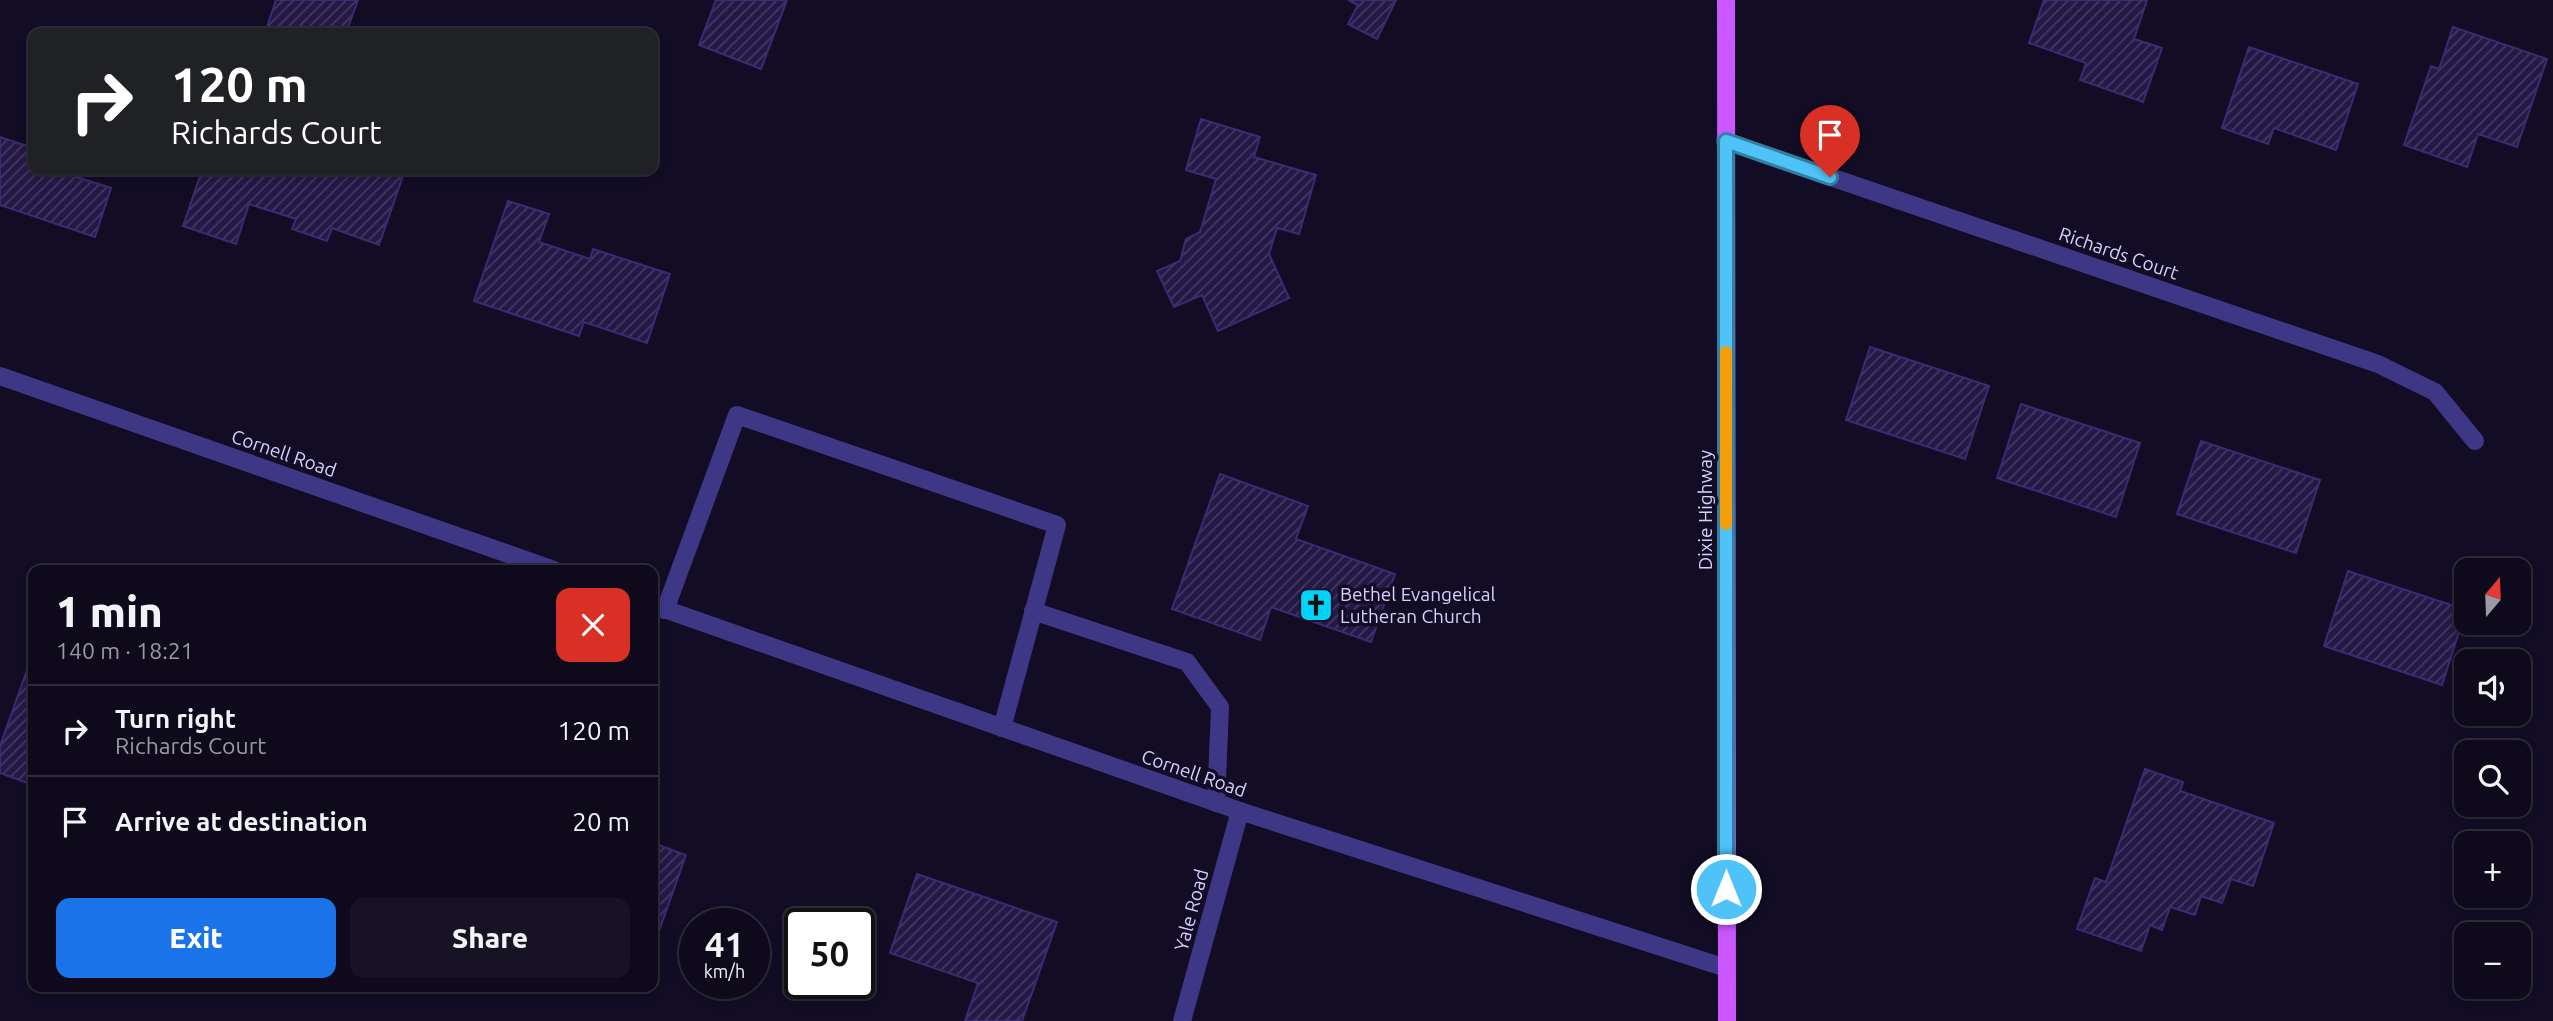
<!DOCTYPE html>
<html lang="en">
<head>
<meta charset="utf-8">
<style>
	body { margin:0; font-family:Ubuntu,sans-serif; background:#171324; color:#f1f3f6; height:100vh; display:flex; flex-direction:column; font-size:26px; white-space:nowrap }
	* { box-sizing:border-box; margin:0 }
	p { font-size:23px; color:#9b9aa3 }
	.icon { flex:none; width:38px; height:38px; fill:none; stroke:currentColor; stroke-width:2; stroke-linecap:round; stroke-linejoin:round }
	.map { position:relative; flex:1; overflow:hidden }
	.panel { position:absolute; left:28px; top:565px; width:630px; height:427px; display:flex; flex-direction:column; background:#0e0a1b; border-radius:14px; box-shadow:0 4px 10px #0003,0 0 0 2px #2e2b3a }
	.panel>* { flex:none }
	.top-card { position:absolute; left:28px; top:28px; width:630px; height:147px; border-radius:14px; box-shadow:0 4px 10px #0003,0 0 0 2px #2e2b3a; background:#202124; color:#fff; overflow:hidden }
	.needle { width:46px; rotate:19deg }
	.fabs { position:absolute; left:2454px; top:558px; display:grid; gap:14px }
	.fabs a { display:grid; place-items:center; width:77px; height:77px; border-radius:14px; background:#0e0a1b; box-shadow:0 4px 10px #0003,0 0 0 2px #2e2b3a; font-size:35px }
	.speed { position:absolute; left:679px; top:908px; display:flex; gap:14px; font-size:35px; font-weight:700; text-align:center }
	.speed>* { display:grid; place-content:center; width:91px; height:91px; border-radius:50%; background:#0e0a1b; box-shadow:0 4px 10px #0003,0 0 0 2px #2e2b3a; line-height:1 }
	.speed small { font-size:18px; font-weight:400 }
	.speed .limit { border:4px solid #111; border-radius:10px; background:#fff; color:#111 }
	.pin { position:absolute; display:grid; place-items:center; width:60px; height:60px; color:#fff; margin:-72px -30px; border-radius:50% 50% 50% 0; rotate:-45deg; box-shadow:0 0 7px #0007 }
	.pin .icon { rotate:45deg }
	.me { position:absolute; width:77px; margin:-38px; rotate:0deg; stroke-linejoin:round; filter:drop-shadow(0 0 5px #0008) }
	.turn { display:flex; align-items:center; gap:24px; height:147px; padding:0 28px; font-size:32px }
	.turn .icon { width:91px; height:91px; stroke-width:2.5 }
	.turn b { display:block; font-size:49px; line-height:60px }
	.round { display:grid; place-items:center; flex:none; width:74px; height:74px; border-radius:14px; background:#171324 }
	.overview { display:flex; align-items:center; justify-content:space-between; height:119px; padding:0 28px }
	h1 { font-size:42px; font-weight:800; line-height:52px }
	.primary-button { display:flex; gap:14px; margin-top:auto; padding:14px 28px }
	.primary-button a { flex:1; height:80px; border-radius:14px; background:#1a73e8; color:#fff; font-size:28px; font-weight:800; line-height:80px; text-align:center }
	.primary-button a+a { background:#171324; color:#f1f3f6 }
	ul { padding:0; list-style:none }
	li { display:flex; align-items:center; gap:21px; height:91px; padding:0 28px; border-top:2px solid #2e2b3a }
	li div { flex:1 }
	li b { display:block; font-size:26px }
	li em { font-style:normal }
	.map>svg:first-child { display:block }
</style>
</head>
<body>
<div class="map">
<svg width="2553" height="1021" viewBox="0 0 2553 1021">
	<defs>
		<pattern id="building-hatch" width="6" height="6" patternUnits="userSpaceOnUse" patternTransform="scale(1.75)"><rect width="6" height="6" fill="#241946"/><path d="M-1 1l2-2M0 6l6-6M5 7l2-2" fill="none" stroke="#433962"/></pattern>
	</defs>
	<rect width="100%" height="100%" fill="#120d24"/>
	<g fill="url(#building-hatch)" stroke="#3c2a72" stroke-width="2">
		<polygon points="276,0 358,0 346,33 265,33"/>
		<polygon points="716,0 787,0 761,69 699,45"/>
		<polygon points="1348,0 1396,0 1377,39 1348,24 1358,5"/>
		<polygon points="2044,0 2147,0 2134,39 2162,48 2143,102 2080,80 2086,63 2029,43"/>
		<polygon points="2453,27 2547,59 2517,147 2478,134 2467,167 2404,145 2431,66 2439,69"/>
		<polygon points="2249,47 2358,84 2336,150 2274,128 2268,144 2222,128"/>
		<polygon points="1201,119 1260,137 1254,157 1316,175 1299,234 1277,228 1269,254 1289,298 1218,331 1202,295 1174,307 1157,271 1180,261 1186,239 1200,232 1216,179 1186,170"/>
		<polygon points="0,137 33,148 33,170 55,170 111,188 95,237 0,205"/>
		<polygon points="202,170 405,170 379,245 332,228 327,241 292,229 296,219 249,204 236,244 183,226"/>
		<polygon points="508,201 549,214 539,242 590,259 593,249 670,274 647,343 584,322 579,336 474,301"/>
		<polygon points="1870,347 1989,386 1965,459 1846,420"/>
		<polygon points="2021,404 2140,443 2116,517 1997,478"/>
		<polygon points="2201,441 2320,480 2296,553 2177,514"/>
		<polygon points="1220,474 1308,506 1296,539 1395,574 1371,642 1271,607 1260,640 1172,609"/>
		<polygon points="2348,571 2466,610 2442,685 2324,646"/>
		<polygon points="33,653 33,785 0,773 0,746"/>
		<polygon points="2145,769 2183,782 2180,791 2274,823 2253,886 2231,879 2222,903 2201,896 2195,915 2170,907 2162,930 2150,925 2141,951 2077,929 2095,878 2106,882"/>
		<polygon points="653,843 686,855 654,945 653,945"/>
		<polygon points="917,874 1057,922 1022,1021 965,1021 978,983 890,953"/>
	</g>
	<g fill="none" stroke-linecap="round" stroke-linejoin="round">
		<g stroke="#3e3785" stroke-width="18">
			<polyline points="1725,141 2378,364 2435,392 2475,441"/>
			<polyline points="0,376 554,570"/>
			<polyline points="653,605 1240,811 1726,968"/>
			<polyline points="665,610 737,415 1057,525 1002,728"/>
			<polyline points="1033,611 1187,662 1220,707 1216,803"/>
			<polyline points="1182,1021 1240,811"/>
		</g>
		<polyline stroke="#ca57ff" stroke-width="18" points="1726,0 1727,1021"/>
	</g>
	<g fill="none" stroke-linecap="round" stroke-linejoin="round">
		<g stroke="#337fa1" stroke-width="18">
			<polyline id="route" points="1726,889 1726,141 1830,177"/>
		</g>
		<use href="#route" stroke="#4fc3f7" stroke-width="12"/>
		<polyline stroke="#f59e0b" stroke-width="12" points="1726,352 1726,524"/>
	</g>
	<defs>
		<g id="church-square" transform="scale(1.75)"><rect x="-9" y="-9" width="18" height="18" rx="4" fill="#00d4fb" stroke="#120d24"/><path d="M-1.2-6h2.4v3.5h3.3v2.4h-3.3V6h-2.4V-.1h-3.3v-2.4h3.3Z" fill="#111"/></g>
	</defs>
	<g fill-rule="evenodd">
		<use href="#church-square" x="1316" y="605"/>
	</g>
	<g text-anchor="middle" stroke-width="7" stroke-linejoin="round" paint-order="stroke">
		<g font-size="19" fill="#d8d0ff" stroke="#120d24">
			<text transform="translate(2119 253) rotate(19)" y="7">Richards Court</text>
			<text transform="translate(284 453) rotate(19)" y="7">Cornell Road</text>
			<text transform="translate(1705 510) rotate(-90)" y="7">Dixie Highway</text>
			<text transform="translate(1194 773) rotate(19)" y="7">Cornell Road</text>
			<text transform="translate(1191 910) rotate(-75)" y="7">Yale Road</text>
		</g>
		<g font-size="19" fill="#d8d0ff" stroke="#120d24" text-anchor="start">
			<text x="1340" y="601">Bethel Evangelical<tspan x="1340" dy="22">Lutheran Church</tspan></text>
		</g>
	</g>
</svg>
<div class="fabs">
<a><svg class="needle" viewBox="-14 -14 28 28"><path d="M0-13l5 13h-10z" fill="#e53935"/><path d="M0 13l5-13h-10z" fill="#9b9aa3"/></svg></a>
<a><svg class="icon" aria-label="sound" viewBox="0 0 24 24"><path d="M4 9h4l5-4v14l-5-4H4zM17 9q2 3 0 6"/></svg></a>
<a><svg class="icon" aria-label="search" viewBox="0 0 24 24"><circle cx="10" cy="10" r="6"/><path d="M15 15l6 6"/></svg></a>
<a>+</a>
<a>−</a>
</div>
<div class="speed"><div>41<small>km/h</small></div><div class="limit">50</div></div>
<div class="pin" style="left:1830px;top:177px;background:#d93025"><svg class="icon" aria-label="arrive" viewBox="0 0 24 24"><path d="M6 21V4h12l-3 4 3 4H6"/></svg></div>
<svg class="me" style="left:1726px;top:889px" viewBox="-20 -20 40 40"><circle r="17" fill="#4fc3f7" stroke="#fff" stroke-width="3"/><path d="M0-11L8 9 0 5-8 9z" fill="#fff"/></svg>
<div class="top-card">
<div class="turn"><svg class="icon" aria-label="right" viewBox="0 0 24 24"><path d="M7 20v-9h11M14 6l5 5-5 5"/></svg><div><b>120 m</b>Richards Court</div></div>
</div>
<section class="panel">
<div class="overview"><div><h1>1 min</h1><p>140 m · 18:21</p></div><a class="round" style="background:#d93025;color:#fff"><svg class="icon" aria-label="close" viewBox="0 0 24 24"><path d="M6 6l12 12M18 6L6 18"/></svg></a></div>
<ul>
<li><svg class="icon" aria-label="right" viewBox="0 0 24 24"><path d="M7 20v-9h11M14 6l5 5-5 5"/></svg><div><b>Turn right</b><p>Richards Court</p></div><em>120 m</em></li>
<li><svg class="icon" aria-label="arrive" viewBox="0 0 24 24"><path d="M6 21V4h12l-3 4 3 4H6"/></svg><div><b>Arrive at destination</b></div><em>20 m</em></li>
</ul>
<div class="primary-button"><a>Exit</a><a>Share</a></div>
</section>
</div>
</body>
</html>
